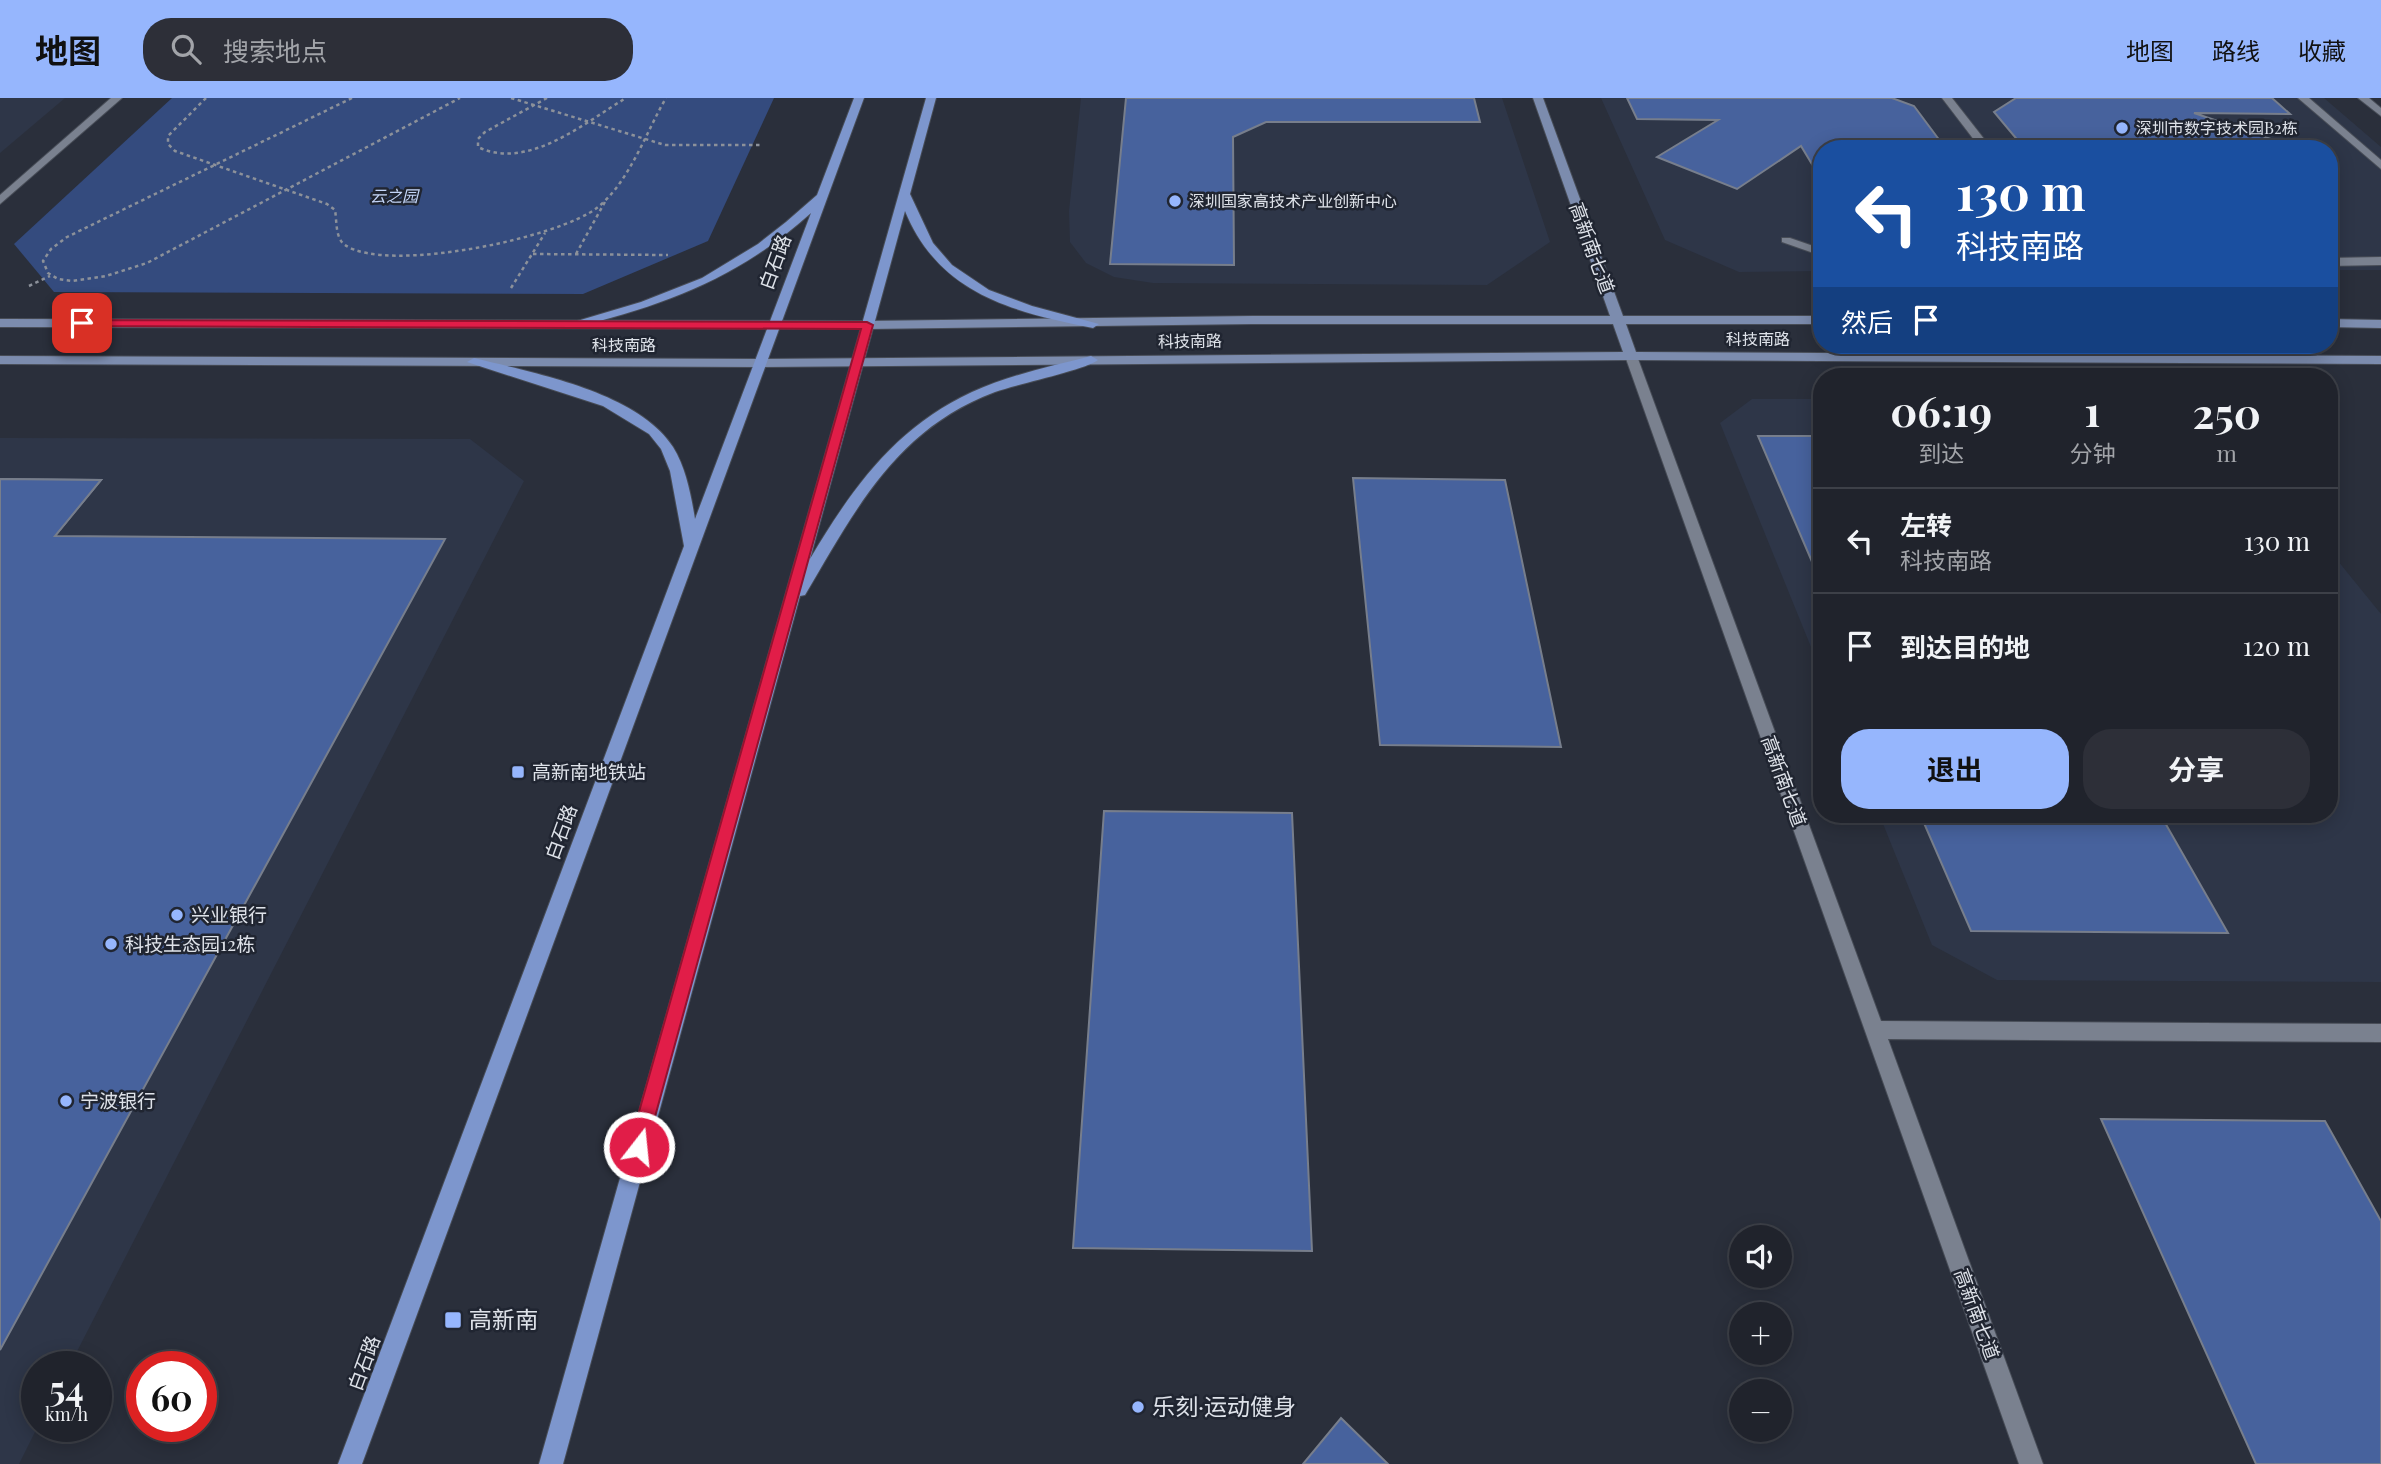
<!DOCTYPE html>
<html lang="zh">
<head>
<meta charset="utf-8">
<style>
	body { margin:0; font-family:"Playfair Display","Noto Sans SC",serif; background:#2d2f38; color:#f1f3f6; height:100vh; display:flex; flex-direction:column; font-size:26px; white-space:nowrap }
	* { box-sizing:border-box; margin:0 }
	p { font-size:23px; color:#a2a4a9 }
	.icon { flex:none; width:38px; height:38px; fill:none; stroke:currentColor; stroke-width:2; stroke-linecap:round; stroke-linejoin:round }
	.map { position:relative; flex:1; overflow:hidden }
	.sheet { position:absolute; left:1813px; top:270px; width:525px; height:455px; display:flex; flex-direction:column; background:#20232c; border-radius:28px; box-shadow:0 4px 18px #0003,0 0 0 2px #3d4048 }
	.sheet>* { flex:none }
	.banner { position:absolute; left:1813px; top:42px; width:525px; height:214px; border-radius:28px; box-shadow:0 4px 18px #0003,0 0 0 2px #3d4048; background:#1a4fa0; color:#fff; overflow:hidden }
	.buttons { position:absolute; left:1729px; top:1127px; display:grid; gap:14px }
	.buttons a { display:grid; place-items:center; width:63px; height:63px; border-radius:50%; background:#20232c; box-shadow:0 4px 18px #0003,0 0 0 2px #3d4048; font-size:35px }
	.speed { position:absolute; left:21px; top:1253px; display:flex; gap:14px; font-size:35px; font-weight:700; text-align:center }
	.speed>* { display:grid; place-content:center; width:91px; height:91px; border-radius:50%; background:#20232c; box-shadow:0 4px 18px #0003,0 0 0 2px #3d4048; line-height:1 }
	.speed small { font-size:18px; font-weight:400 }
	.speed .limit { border:10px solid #d22; background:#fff; color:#111 }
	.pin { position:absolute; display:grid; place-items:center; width:60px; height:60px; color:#fff; margin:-30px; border-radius:14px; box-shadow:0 4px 10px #0006 }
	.me { position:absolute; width:77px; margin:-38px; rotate:16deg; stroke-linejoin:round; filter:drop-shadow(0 0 5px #0008) }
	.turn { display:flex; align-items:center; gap:24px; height:147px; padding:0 28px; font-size:32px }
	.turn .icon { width:91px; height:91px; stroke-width:2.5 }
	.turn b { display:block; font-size:49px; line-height:60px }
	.then { display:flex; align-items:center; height:66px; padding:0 28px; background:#0003; gap:14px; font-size:26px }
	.eta { display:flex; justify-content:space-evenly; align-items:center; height:119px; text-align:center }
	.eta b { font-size:42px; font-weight:700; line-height:49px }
	.action { display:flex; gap:14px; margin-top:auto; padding:14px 28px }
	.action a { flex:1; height:80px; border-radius:28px; background:#96b6fd; color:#111; font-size:28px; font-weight:700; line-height:80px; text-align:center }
	.action a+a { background:#2d2f38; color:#f1f3f6 }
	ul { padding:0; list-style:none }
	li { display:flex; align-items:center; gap:21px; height:105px; padding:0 28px; border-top:2px solid #3d4048 }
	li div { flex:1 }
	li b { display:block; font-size:26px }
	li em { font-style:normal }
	header { display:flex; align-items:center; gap:42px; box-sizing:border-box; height:98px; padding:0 35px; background:#96b6fd; color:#111 }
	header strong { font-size:33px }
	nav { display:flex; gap:38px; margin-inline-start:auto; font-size:24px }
	.search { width:490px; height:63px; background:#2d2f38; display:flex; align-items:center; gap:18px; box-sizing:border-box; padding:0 24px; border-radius:28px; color:#a2a4a9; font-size:26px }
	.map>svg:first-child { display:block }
</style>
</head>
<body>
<header>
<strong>地图</strong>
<div class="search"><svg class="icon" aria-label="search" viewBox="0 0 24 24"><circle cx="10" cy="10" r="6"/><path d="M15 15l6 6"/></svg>搜索地点</div>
<nav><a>地图</a><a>路线</a><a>收藏</a></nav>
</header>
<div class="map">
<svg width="2381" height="1366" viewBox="0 0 2381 1366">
	<rect width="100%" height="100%" fill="#2a2f3b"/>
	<g fill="#2e3648">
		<polygon points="0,0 65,0 0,55"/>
		<polygon points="1081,0 1502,0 1550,144 1487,187 1153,185 1114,179 1086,165 1070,144 1069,113"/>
		<polygon points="1601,0 2324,0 2381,49 2381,172 2329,172 2329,51 1822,51 1822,173 1739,174 1665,142"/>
		<polygon points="1752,301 1822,301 1822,576 1720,325"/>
		<polygon points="0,340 470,341 524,383 69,1269 37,1269 38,1328 19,1366 0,1366"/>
		<polygon points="2329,452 2381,516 2381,884 1997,882 1932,847 1879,716 2329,716"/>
	</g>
	<polygon fill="#344b7e" points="172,0 774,0 708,143 583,196 54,194 14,146"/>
	<g fill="#47629d" stroke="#777e8c" stroke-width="2">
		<polygon points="1126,0 1474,0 1480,24 1266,24 1233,39 1234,167 1110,166"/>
		<polygon points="1627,0 1892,0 1914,8 1946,51 1822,51 1822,83 1801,48 1737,91 1657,59 1718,22 1637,21"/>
		<polygon points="2016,0 2272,0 2290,16 2194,15 2300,51 2175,51 2152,43 2160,51 2025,51 1994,14"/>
		<polygon points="1758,338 1822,338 1822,487"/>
		<polygon points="1353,380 1505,382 1561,649 1380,647"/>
		<polygon points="0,381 101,382 0,504"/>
		<polygon points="0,381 101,382 55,438 445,441 0,1252"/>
		<polygon points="1104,713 1292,715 1312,1153 1073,1150"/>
		<polygon points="1920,716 2160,716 2228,835 1971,833"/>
		<polygon points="2101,1021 2325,1023 2381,1123 2381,1366 2256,1366"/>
		<polygon points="1341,1320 1388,1366 1303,1366"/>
	</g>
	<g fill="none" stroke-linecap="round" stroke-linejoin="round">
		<g stroke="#474c56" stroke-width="2">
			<g id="service">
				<polygon points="1942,0 1952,0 1992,51 1981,51"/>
				<polygon points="2298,0 2309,0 2381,62 2381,71"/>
				<polygon points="1782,140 1790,140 1822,151 1822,158 1782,144"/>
				<polygon points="2381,159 2381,167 2329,168 2329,160"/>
			</g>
		</g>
		<g stroke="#474c56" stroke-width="2">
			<polygon id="minor" points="1631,254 1637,258 1881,923 2381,926 2381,944 1888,941 2043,1366 2019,1366 1625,258"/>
		</g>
		<g stroke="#474c56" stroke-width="2">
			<g id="tertiary">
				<polygon points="111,0 122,0 0,106 0,97"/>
				<polygon points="2358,0 2369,0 2381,10 2381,18"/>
			</g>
		</g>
		<g stroke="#474c56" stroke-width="2">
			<g id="secondary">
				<polygon points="1533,0 1543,0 1623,218 1822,218 1822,226 1626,226 1636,254 2381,258 2381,266 1631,262 761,269 0,266 0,258 761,261 1623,254 1613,226 1252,226 867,231 0,229 0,221 867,223 1252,218 1610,218"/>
				<polygon points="2329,221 2381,222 2381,230 2329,229"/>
			</g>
		</g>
		<g stroke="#474c56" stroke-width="2">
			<g id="primary">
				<path d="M854 0H864L362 1366H338L684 448 670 373 661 351 649 336 603 308 467 264 474 260C534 275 638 294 673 349 686 370 691 397 695 421L811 115C739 180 665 207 573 230L567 226 641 204 702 180 758 146 786 124 817 97Z"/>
				<path d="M926 0H936L910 96 933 145 952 167 989 192 1032 208 1099 226 1093 230C1013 214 939 196 905 113L810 461C852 390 896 329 972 294 1009 277 1052 268 1091 258L1098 262C1085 272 1017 286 995 294 896 331 856 411 805 497L800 498 563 1366H539Z"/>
			</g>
		</g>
		<g stroke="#8c919a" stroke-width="2.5" stroke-dasharray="3.5 3.5" stroke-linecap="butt">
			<path d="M206 0 168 38V46L175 53 327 106 335 112C337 123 335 140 345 147 387 176 560 140 598 109 630 83 646 34 666 0"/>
			<polyline points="352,0 67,139 51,151 43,163 48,175 58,181 72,183 106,178 147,165 460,0"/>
			<polyline points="511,0 665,47 763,47"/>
			<path d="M547 0 485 34 478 41V49C528 73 584 25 626 0"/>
			<polyline points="533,156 668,157"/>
			<polyline points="576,156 606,102"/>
			<polyline points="29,188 50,178"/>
			<polyline points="511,190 545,135"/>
		</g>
		<use href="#service" fill="#7a818f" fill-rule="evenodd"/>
		<use href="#minor" fill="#7a818f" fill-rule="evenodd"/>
		<use href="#tertiary" fill="#7a818f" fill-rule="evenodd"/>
		<use href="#secondary" fill="#7c8cae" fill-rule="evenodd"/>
		<use href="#primary" fill="#7d96cd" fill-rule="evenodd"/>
	</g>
	<polygon fill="#e11d48" stroke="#92132f" stroke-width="2" points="78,222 867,224 873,227 645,1055 639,1058 632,1055 629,1049 861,231 82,228 76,225"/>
	<g fill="#96b6fd" stroke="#202531" stroke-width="2.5">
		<circle cx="2122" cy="30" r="7"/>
		<circle cx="1175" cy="103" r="7"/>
		<rect x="511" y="667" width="14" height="14" rx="3.5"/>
		<circle cx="177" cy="817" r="7"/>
		<circle cx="111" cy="846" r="7"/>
		<circle cx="66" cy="1003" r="7"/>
		<rect x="444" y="1213" width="18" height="18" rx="3.5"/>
		<circle cx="1138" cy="1309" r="7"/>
	</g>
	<g text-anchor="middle" stroke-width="5" stroke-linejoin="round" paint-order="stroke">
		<g font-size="16" fill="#dee2e9" stroke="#202531" text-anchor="start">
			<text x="2136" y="36">深圳市数字技术园B2栋</text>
			<text x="1189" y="109">深圳国家高技术产业创新中心</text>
		</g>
		<g font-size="16" font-style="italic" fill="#c4d5f8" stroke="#202531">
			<text x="394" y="104">云之园</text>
		</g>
		<g font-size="16" fill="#dee2e9" stroke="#202531">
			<text x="1758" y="247">科技南路</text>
			<text transform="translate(1190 243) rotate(-1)" y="6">科技南路</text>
			<text x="624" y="253">科技南路</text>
		</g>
		<g font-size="19" fill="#dee2e9" stroke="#202531">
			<text transform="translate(1592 150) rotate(70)" y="7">高新南七道</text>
			<text transform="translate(775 164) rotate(-70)" y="7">白石路</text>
			<text transform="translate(1784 683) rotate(70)" y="7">高新南七道</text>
			<text transform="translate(561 734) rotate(-70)" y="7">白石路</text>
			<text transform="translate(1977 1216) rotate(70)" y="7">高新南七道</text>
			<text transform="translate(364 1265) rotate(-70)" y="7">白石路</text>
		</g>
		<g font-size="19" fill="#dee2e9" stroke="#202531" text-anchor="start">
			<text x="532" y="681">高新南地铁站</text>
			<text x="191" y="824">兴业银行</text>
			<text x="125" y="853">科技生态园12栋</text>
			<text x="80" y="1010">宁波银行</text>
		</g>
		<g font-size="23" fill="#dee2e9" stroke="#202531" text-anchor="start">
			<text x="469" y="1230">高新南</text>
			<text x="1152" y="1317">乐刻·运动健身</text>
		</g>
	</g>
</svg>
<div class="buttons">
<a><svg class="icon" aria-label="sound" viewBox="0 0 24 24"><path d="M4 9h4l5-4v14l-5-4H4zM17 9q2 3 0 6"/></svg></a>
<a>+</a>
<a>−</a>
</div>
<div class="speed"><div>54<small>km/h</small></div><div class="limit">60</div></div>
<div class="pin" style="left:82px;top:225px;background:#d93025"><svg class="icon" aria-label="arrive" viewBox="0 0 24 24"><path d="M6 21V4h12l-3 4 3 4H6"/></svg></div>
<svg class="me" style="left:639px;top:1049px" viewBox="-20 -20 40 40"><circle r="17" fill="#e11d48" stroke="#fff" stroke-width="3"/><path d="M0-11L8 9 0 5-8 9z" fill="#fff"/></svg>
<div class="banner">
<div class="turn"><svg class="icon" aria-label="left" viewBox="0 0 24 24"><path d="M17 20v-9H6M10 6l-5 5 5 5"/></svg><div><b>130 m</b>科技南路</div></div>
<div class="then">然后<svg class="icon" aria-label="arrive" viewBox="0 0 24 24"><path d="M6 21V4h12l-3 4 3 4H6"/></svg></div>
</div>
<section class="sheet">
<div class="eta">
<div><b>06:19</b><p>到达</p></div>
<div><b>1</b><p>分钟</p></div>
<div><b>250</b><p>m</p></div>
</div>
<ul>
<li><svg class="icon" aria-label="left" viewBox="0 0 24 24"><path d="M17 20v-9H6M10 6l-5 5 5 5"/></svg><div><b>左转</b><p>科技南路</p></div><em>130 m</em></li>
<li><svg class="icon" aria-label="arrive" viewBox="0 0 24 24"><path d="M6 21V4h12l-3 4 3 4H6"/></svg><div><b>到达目的地</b></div><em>120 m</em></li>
</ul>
<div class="action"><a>退出</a><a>分享</a></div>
</section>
</div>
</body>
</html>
